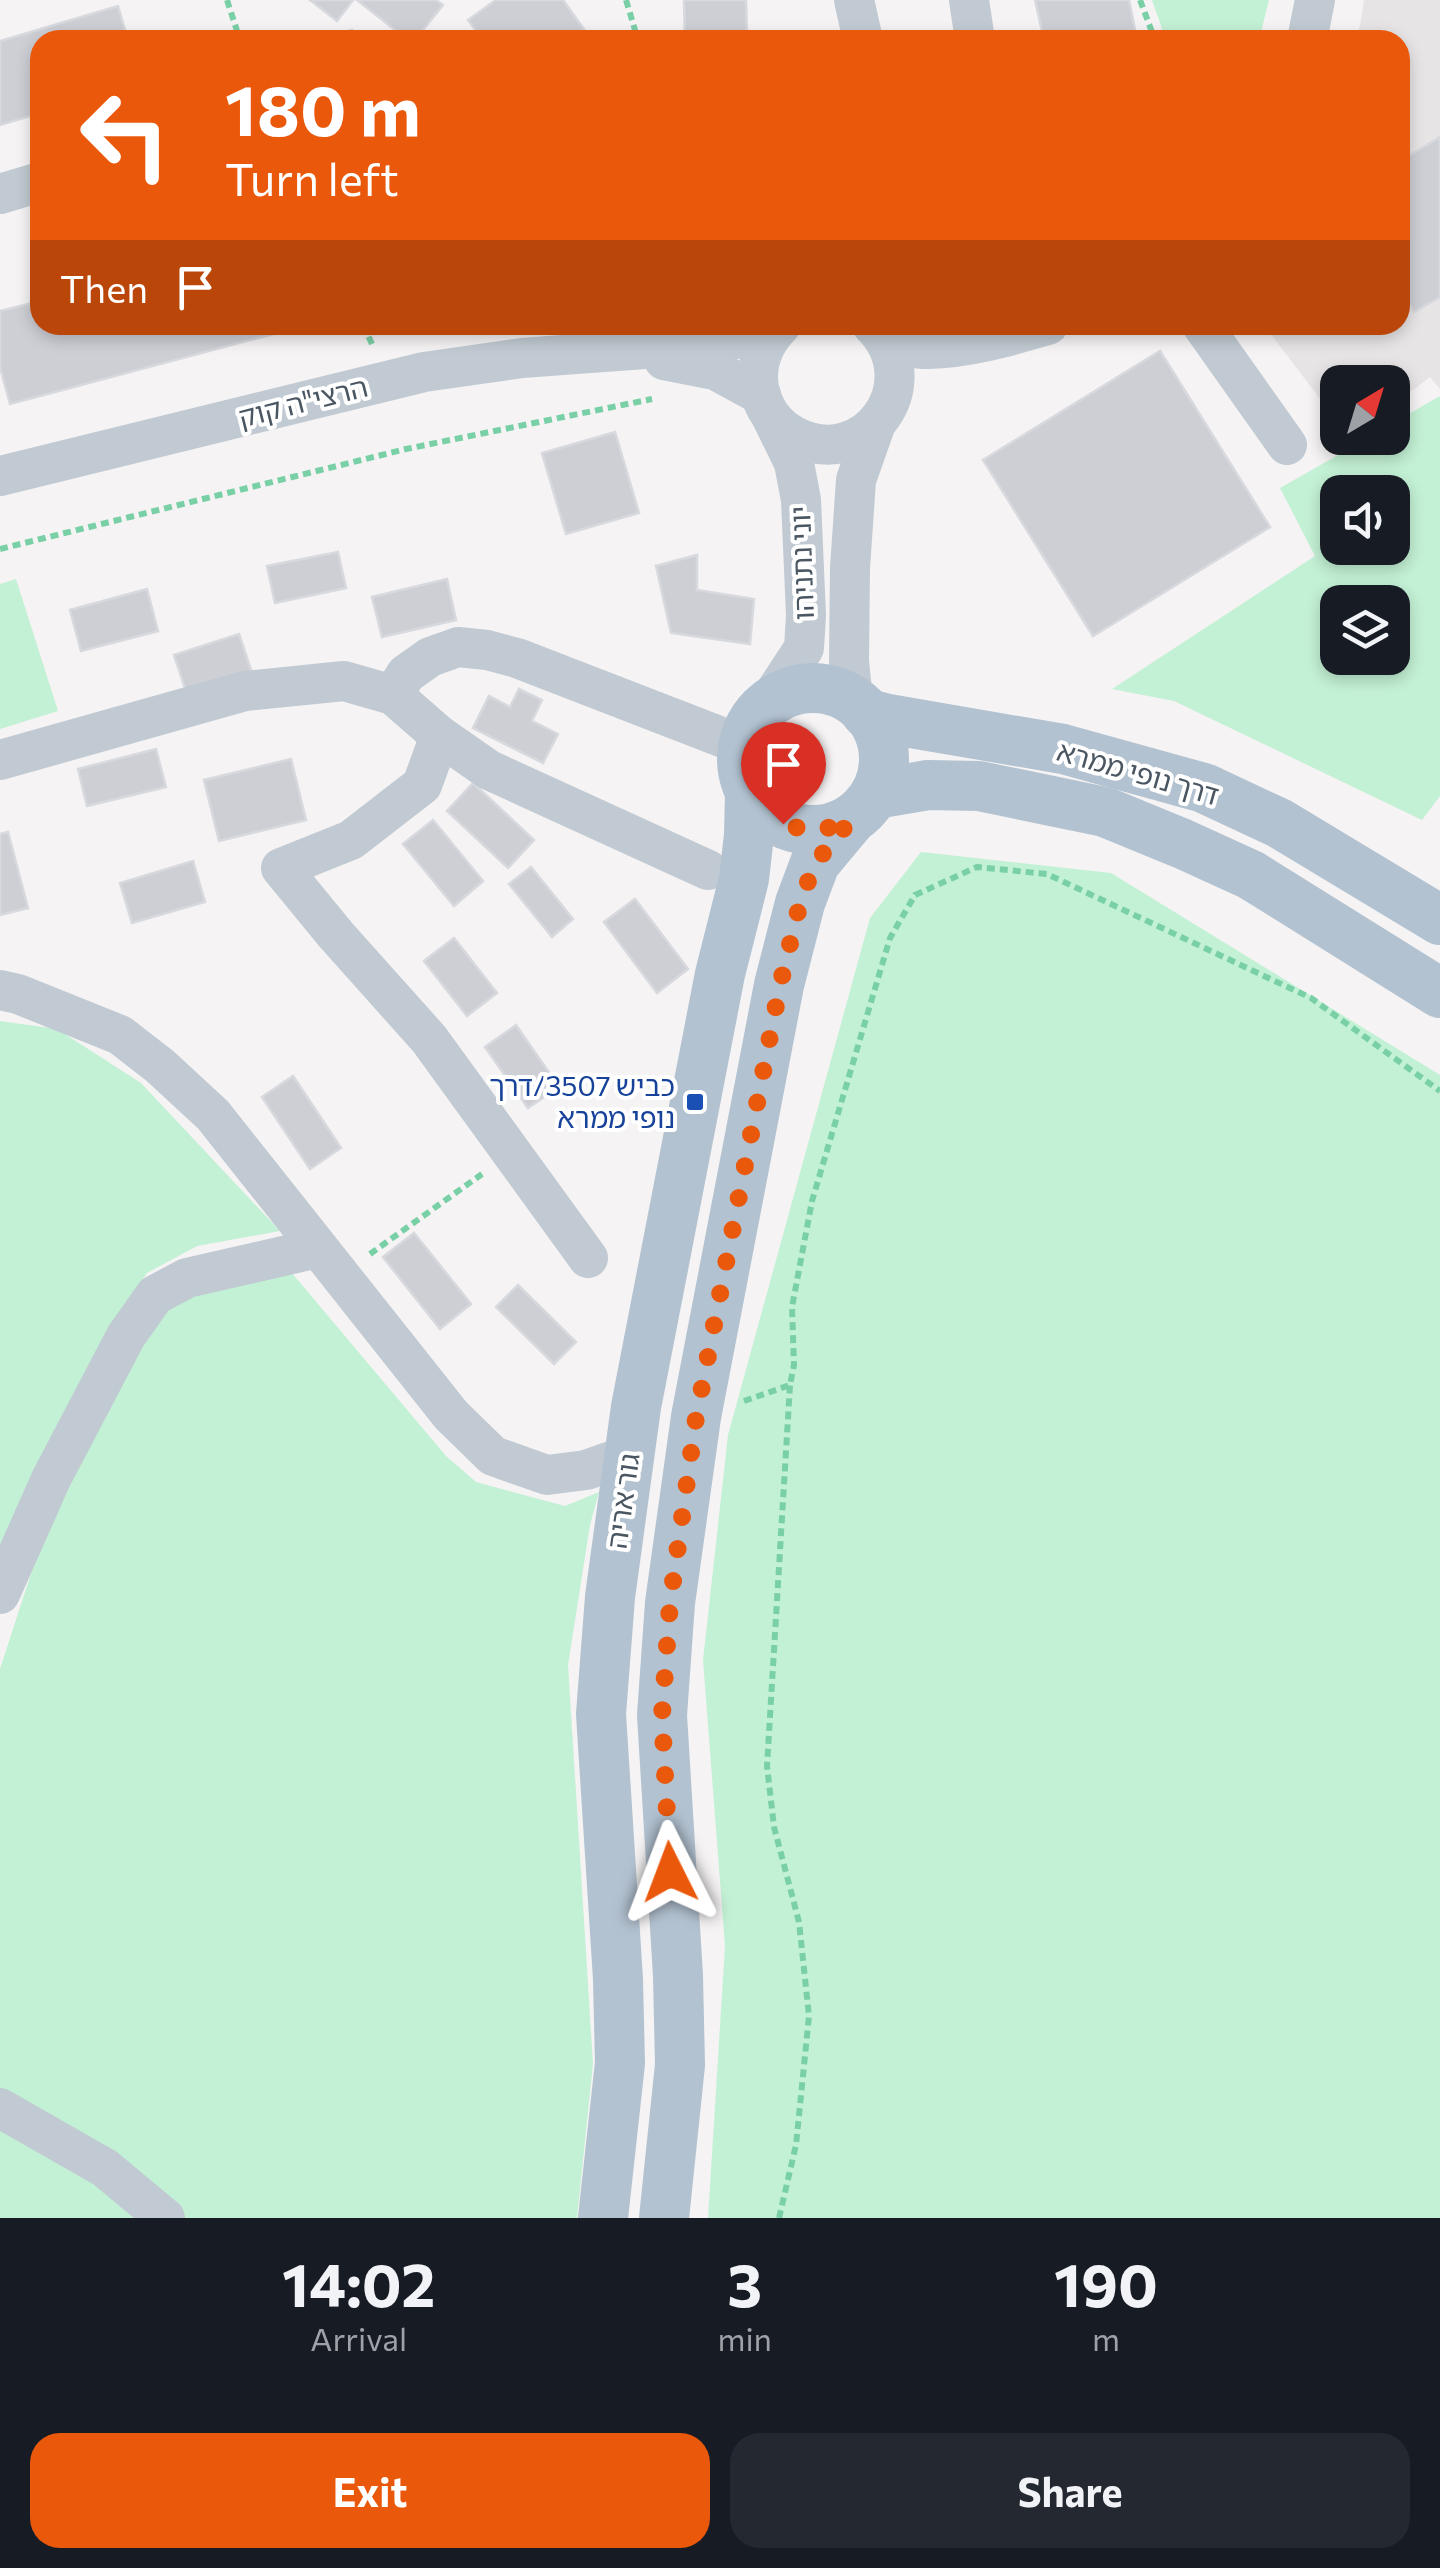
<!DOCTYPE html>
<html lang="en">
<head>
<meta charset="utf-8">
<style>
	body { margin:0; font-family:Commissioner,"Noto Sans Hebrew",sans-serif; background:#242831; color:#f1f3f6; height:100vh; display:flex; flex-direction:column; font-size:38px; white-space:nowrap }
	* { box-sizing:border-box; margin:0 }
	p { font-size:32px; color:#9ea1a6 }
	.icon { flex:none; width:55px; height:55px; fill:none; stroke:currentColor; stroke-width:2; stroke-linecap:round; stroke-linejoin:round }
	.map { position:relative; height:2218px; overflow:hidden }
	.sheet { display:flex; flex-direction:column; background:#171b24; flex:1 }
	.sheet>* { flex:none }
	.banner { position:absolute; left:30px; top:30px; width:1380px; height:305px; border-radius:30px; box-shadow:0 5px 15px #0003; background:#ea580c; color:#fff; overflow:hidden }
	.needle { width:65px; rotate:38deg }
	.tools { position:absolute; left:1320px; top:365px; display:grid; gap:20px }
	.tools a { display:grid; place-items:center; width:90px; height:90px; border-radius:20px; background:#171b24; box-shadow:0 5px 15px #0003; font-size:50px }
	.pin { position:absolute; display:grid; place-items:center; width:85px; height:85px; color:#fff; margin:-102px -42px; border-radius:50% 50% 50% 0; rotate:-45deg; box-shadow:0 0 10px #0007 }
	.pin .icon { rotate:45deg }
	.me { position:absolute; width:110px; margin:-55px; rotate:357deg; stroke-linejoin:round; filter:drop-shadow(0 0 8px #0008) }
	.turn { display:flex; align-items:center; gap:35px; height:210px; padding:0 30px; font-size:45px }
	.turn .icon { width:130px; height:130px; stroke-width:2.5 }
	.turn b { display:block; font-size:70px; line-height:85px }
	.then { display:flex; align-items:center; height:95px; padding:0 30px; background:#0003; gap:20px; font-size:38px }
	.eta { display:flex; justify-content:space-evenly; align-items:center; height:170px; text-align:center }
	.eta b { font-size:60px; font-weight:700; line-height:70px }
	.action { display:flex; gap:20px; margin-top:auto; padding:20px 30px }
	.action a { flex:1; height:115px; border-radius:30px; background:#ea580c; color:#fff; font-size:40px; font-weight:700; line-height:115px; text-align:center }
	.action a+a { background:#242831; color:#f1f3f6 }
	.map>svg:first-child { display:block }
</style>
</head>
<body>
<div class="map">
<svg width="1440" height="2218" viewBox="0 0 1440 2218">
	<rect width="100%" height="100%" fill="#f5f3f3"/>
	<polygon fill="#e6e4e5" points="1364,0 1440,0 1440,389 1430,377 1393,405 1392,382 1338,382 1337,421 1264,325 1400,325 1400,40 1354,40 1360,26"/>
	<g fill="#c3f1d5" fill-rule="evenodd">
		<polygon points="1152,0 1269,0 1259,40 1166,40"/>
		<path d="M1440 396V796L1422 820 1174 701 1112 689 1315 556 1280 488 1368 438H1392L1393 423ZM1392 492V548H1338V492ZM1392 602V658H1338V602Z"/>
		<polygon points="16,579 58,711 0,729 0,584"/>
		<polygon points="921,852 1111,873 1440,1075 1440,2218 708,2218 725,1946 703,1660 728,1435 870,918"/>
		<polygon points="0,1021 57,1029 141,1083 280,1231 197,1246 147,1273 104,1339 0,1556"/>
		<polygon points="291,1272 446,1456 476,1482 565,1506 599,1492 590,1525 568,1665 593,2064 577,2218 0,2218 0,1669 36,1558 112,1396 154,1326 177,1296"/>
	</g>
	<g fill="#cdcfd5" stroke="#d7d9de" stroke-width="2.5">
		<polygon points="310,0 353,0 337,21"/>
		<polygon points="357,0 436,0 443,5 415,40 408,40"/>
		<polygon points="496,0 563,0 591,39 483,40 468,20"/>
		<polygon points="684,0 746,0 747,33 728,40 685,40"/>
		<polygon points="1035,0 1129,0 1137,40 1044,40"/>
		<polygon points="118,6 128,40 40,40 40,113 0,125 0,41"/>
		<polygon points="352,30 355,40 311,40"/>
		<polygon points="1440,137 1440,297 1414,312 1400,289 1400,161"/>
		<polygon points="40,301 40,325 290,325 292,329 10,404 0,367 0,311"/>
		<polygon points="1160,351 1270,527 1093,636 983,460"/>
		<polygon points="615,432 639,513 566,534 542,453"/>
		<polygon points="338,552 346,588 275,603 267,566"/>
		<polygon points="697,555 697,590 754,599 750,644 671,633 656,566"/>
		<polygon points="447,579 456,620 382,637 372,597"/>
		<polygon points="147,589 158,631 81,651 70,610"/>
		<polygon points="239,634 252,673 187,694 174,655"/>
		<polygon points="519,689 542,700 532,721 558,734 543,763 473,728 489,696 510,707"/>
		<polygon points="156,749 166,787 87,806 78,769"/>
		<polygon points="291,759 306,820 219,841 204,780"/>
		<polygon points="473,783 534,840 508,868 447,811"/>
		<polygon points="433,820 483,881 454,906 403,844"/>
		<polygon points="8,832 28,908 0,915 0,834"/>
		<polygon points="193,861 205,902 132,923 120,883"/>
		<polygon points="531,867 573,919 552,937 509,884"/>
		<polygon points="635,899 688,969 657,993 604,922"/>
		<polygon points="454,938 497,993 467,1016 424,961"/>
		<polygon points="516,1025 559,1087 528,1108 485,1047"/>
		<polygon points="293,1076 341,1148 310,1169 262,1097"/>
		<polygon points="414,1233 471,1304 440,1329 383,1257"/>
		<polygon points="518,1285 576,1342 554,1364 496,1307"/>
	</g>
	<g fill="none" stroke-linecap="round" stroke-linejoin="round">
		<g stroke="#7ad0a6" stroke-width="6" stroke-dasharray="8 5" stroke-linecap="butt">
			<polyline points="227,0 240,40"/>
			<polyline points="626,0 638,40"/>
			<polyline points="1140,0 1155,40"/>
			<polyline points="363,325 373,346"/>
			<polyline points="0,549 406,449 652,399"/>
			<polyline points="370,1254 482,1174"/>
			<polyline points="744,1401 790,1385 794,1365 792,1307 812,1201 890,938 915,895 977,867 1047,874 1311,998 1440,1091"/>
			<polyline points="779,2218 796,2145 809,2016 799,1922 774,1827 767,1766 790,1385"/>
		</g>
		<g stroke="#c1cad2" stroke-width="40">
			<polyline points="854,0 863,40"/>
			<polyline points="969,0 975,40"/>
			<polyline points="1307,40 1315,0"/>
			<polyline points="0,194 40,182"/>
			<path d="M781 325C764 342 755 364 759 388 763 408 775 426 794 436 866 473 930 382 872 325"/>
			<polyline points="1202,325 1287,445"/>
			<path d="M888 345C901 346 915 349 928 349 969 348 1010 336 1048 325"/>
			<polyline points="664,360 715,370 761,395"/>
			<polyline points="0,476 424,372 522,358 699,345 773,333"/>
			<polyline points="393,695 406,674 430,657 458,647 487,650 517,658 742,745"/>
			<polyline points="853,701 849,661 850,568 856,480 875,426"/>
			<polyline points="768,703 804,648 806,615 801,500 794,463 772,418"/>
			<polyline points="440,736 422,785 351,840 281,868 336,935 429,1039 588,1258"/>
			<polyline points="0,760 245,691 344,681 393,695 440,736 489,770 708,870"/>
			<polyline points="0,990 18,994 120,1035 160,1066 213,1115 451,1415 493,1456 547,1475 586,1470 629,1455"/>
			<polyline points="0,1594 51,1479 126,1336 155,1295 187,1278 318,1248"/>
			<polyline points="0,2108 105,2168 165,2218"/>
		</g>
		<g stroke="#b3c2d1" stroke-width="50">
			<circle cx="813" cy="759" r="71"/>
			<polyline points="866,713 888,719 1063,749 1204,788 1279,823 1440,920"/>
			<polyline points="875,794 928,785 979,786 1105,812 1183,844 1251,875 1440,993"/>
			<polyline points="603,2218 620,2063 618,1979 601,1714 610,1597 636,1407 720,974 744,879 749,835 750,793"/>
			<polyline points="664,2218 680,2065 678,1976 662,1715 670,1603 696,1417 779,985 800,903 815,863 850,821"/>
		</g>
	</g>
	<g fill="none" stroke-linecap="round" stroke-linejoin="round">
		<path stroke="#ea580c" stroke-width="18" stroke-dasharray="0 32.4" d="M670 1872 662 1715 670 1603 696 1418 780 985 800 903 815 863 850 821C823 831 811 832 783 824"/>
	</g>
	<rect fill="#1a4fb4" stroke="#fff" stroke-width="4" x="685" y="1092" width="20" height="20" rx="5"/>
	<g text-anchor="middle" stroke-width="8" stroke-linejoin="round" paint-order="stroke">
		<g font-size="28" fill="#4a5661" stroke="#fff">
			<text transform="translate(303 402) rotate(-14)" y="10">הרצי"ה קוק</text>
			<text transform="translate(802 563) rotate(-92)" y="10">יוני נתניהו</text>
			<text transform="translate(1138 773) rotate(16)" y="10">דרך נופי ממרא</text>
			<text transform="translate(623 1501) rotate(-82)" y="10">גור אריה</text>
		</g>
		<g font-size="28" fill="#164399" stroke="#fff" text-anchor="end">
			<text x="675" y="1096">כביש 3507/דרך<tspan x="675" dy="32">נופי ממרא</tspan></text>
		</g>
	</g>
</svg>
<div class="tools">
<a><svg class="needle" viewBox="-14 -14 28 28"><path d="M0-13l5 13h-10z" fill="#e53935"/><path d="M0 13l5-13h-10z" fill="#9ea1a6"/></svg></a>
<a><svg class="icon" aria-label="sound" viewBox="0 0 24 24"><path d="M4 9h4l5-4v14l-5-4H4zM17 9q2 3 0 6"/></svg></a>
<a><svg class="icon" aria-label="layers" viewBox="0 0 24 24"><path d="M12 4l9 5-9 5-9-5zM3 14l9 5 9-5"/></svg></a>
</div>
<div class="pin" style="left:783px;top:824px;background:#d93025"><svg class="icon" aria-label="arrive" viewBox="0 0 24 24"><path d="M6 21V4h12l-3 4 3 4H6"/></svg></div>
<svg class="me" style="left:670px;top:1872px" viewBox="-20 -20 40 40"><path d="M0-17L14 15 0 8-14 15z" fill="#ea580c" stroke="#fff" stroke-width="4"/></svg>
<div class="banner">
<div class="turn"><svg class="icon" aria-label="left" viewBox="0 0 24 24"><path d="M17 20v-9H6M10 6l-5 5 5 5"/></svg><div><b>180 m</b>Turn left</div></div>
<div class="then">Then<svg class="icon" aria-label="arrive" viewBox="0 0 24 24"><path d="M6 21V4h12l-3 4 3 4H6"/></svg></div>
</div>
</div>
<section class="sheet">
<div class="eta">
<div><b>14:02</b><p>Arrival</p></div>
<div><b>3</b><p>min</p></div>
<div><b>190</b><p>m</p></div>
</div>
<div class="action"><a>Exit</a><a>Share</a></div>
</section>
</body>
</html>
